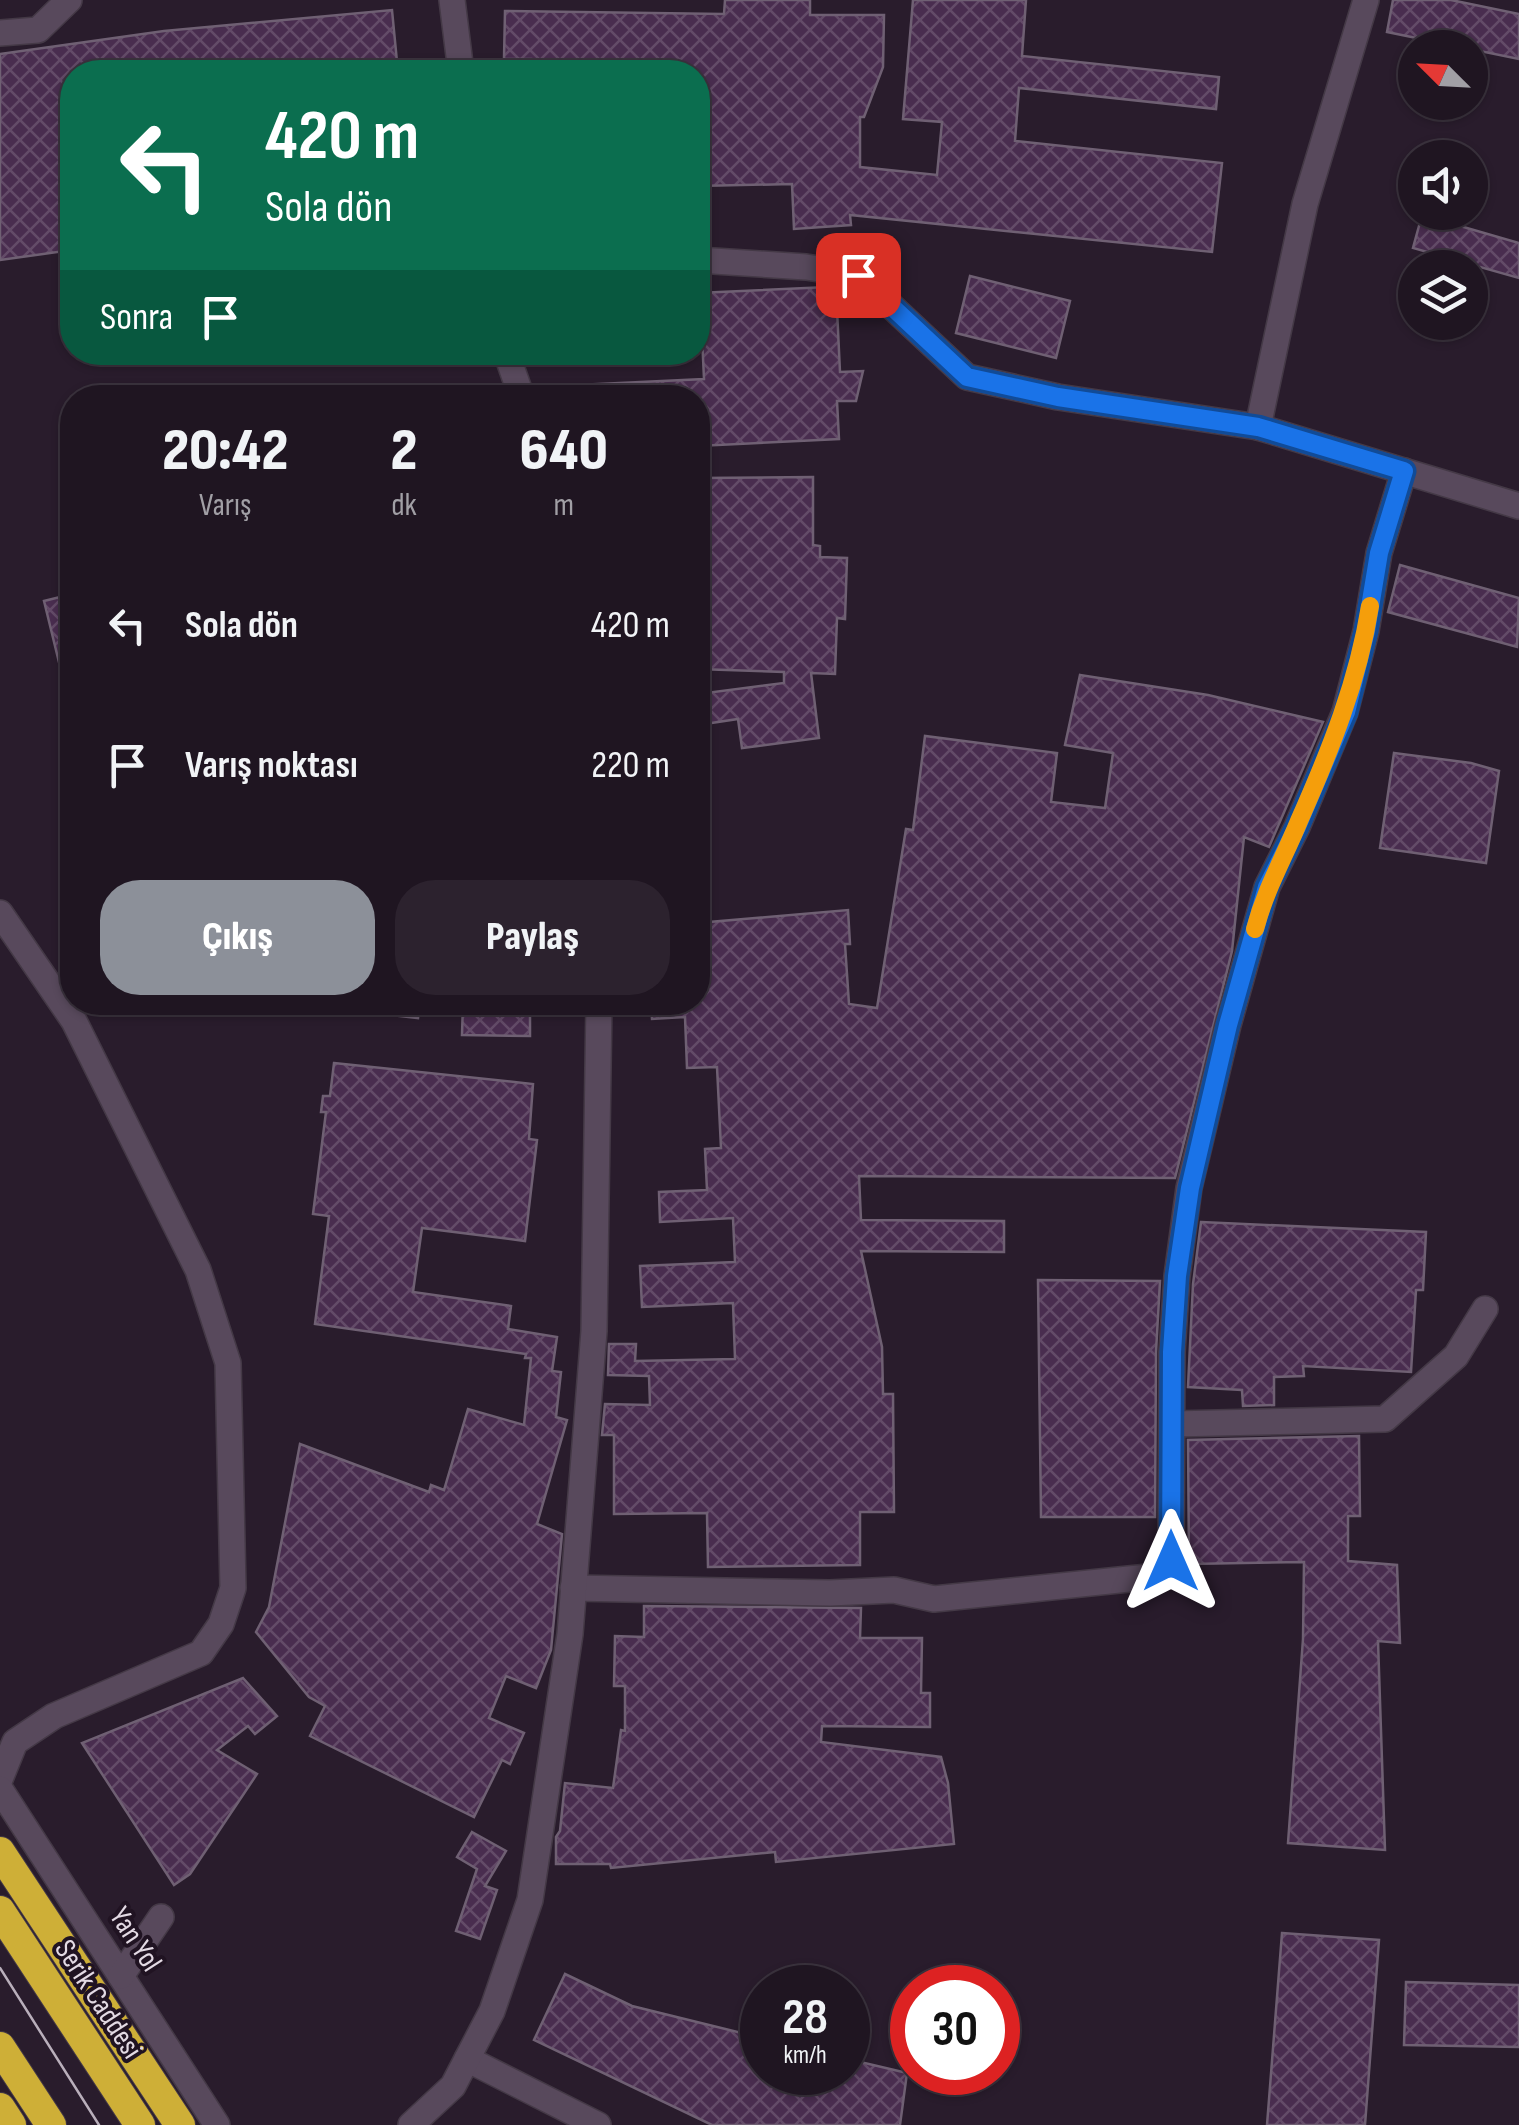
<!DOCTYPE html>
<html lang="tr">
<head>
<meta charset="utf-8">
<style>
	body { margin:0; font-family:"Sofia Sans Condensed",sans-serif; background:#2c222e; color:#f1f3f6; height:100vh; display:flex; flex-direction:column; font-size:38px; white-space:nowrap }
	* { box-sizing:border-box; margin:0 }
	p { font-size:32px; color:#a19fa5 }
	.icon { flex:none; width:55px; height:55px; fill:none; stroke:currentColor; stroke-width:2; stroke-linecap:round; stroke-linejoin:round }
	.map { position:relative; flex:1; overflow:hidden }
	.panel { position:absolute; left:60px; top:385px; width:650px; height:630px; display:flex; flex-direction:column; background:#1f1521; border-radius:40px; box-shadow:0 2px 8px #0004,0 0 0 2px #3c343f }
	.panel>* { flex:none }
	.guide { position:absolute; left:60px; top:60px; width:650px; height:305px; border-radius:40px; box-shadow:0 2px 8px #0004,0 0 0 2px #3c343f; background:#0b6e4f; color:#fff; overflow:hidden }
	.needle { width:65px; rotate:294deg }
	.fabs { position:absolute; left:1398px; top:30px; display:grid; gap:20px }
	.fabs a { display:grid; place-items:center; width:90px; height:90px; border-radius:50%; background:#1f1521; box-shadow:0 2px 8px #0004,0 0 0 2px #3c343f; font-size:50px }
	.speed { position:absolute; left:740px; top:1965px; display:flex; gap:20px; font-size:50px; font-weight:700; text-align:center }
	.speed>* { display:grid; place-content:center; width:130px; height:130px; border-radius:50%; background:#1f1521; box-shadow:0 2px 8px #0004,0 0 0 2px #3c343f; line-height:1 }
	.speed small { font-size:25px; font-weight:400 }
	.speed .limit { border:15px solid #d22; background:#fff; color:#111 }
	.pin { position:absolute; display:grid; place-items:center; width:85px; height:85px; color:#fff; margin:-42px; border-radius:20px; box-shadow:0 5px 15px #0006 }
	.me { position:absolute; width:110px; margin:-55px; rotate:0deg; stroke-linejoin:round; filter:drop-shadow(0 0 8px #0008) }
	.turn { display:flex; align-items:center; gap:35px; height:210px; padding:0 40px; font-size:45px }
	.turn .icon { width:130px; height:130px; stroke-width:2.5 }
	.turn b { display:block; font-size:70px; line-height:85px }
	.then { display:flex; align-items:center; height:95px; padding:0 40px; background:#0003; gap:20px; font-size:38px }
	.eta { display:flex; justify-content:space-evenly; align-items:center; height:170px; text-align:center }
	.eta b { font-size:60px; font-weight:800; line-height:70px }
	.button { display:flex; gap:20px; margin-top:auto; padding:20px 40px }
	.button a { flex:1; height:115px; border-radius:40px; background:#8c9099; color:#fff; font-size:40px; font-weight:800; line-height:115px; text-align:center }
	.button a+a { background:#2c222e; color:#f1f3f6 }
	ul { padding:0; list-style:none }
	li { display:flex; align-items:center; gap:30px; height:140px; padding:0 40px }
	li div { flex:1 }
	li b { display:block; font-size:38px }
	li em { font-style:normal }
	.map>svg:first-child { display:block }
</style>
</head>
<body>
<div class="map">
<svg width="1519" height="2125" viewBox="0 0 1519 2125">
	<defs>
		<pattern id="building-cross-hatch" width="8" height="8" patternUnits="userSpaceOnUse" patternTransform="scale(2.5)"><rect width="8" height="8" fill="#492d4f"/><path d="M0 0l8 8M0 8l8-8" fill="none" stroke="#634b68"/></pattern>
	</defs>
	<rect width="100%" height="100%" fill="#291c2c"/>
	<g fill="url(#building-cross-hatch)" stroke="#6f6073" stroke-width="2.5">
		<polygon points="725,0 810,0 810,15 884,15 883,67 864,117 860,117 860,167 937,175 942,122 903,119 913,0 1026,0 1022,56 1219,77 1216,109 1019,88 1015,141 1222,163 1212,252 850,215 851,225 794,229 792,184 698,186 698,72 531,72 531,59 504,59 505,11 724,14"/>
		<polygon points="1393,0 1451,0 1519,14 1519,59 1387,32"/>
		<polygon points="392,10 398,72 173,72 173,69 146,72 72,72 72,250 0,260 0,54 164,31"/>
		<polygon points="1422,215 1519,243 1519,278 1413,248"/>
		<polygon points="970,276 1070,301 1056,358 956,333"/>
		<polygon points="828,287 836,288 840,372 863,371 856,401 837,401 839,439 698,446 698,398 558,398 557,386 704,379 702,336 698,336 698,293"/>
		<polygon points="813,477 813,545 820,546 820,557 847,558 845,619 837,618 835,674 811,673 819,738 742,748 738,719 698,725 698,694 784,683 784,672 698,669 698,478"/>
		<polygon points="1400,565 1519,598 1517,647 1388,612"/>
		<polygon points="72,594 72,694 67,695 44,601"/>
		<polygon points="1080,675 1208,695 1323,722 1269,847 1244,837 1232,951 1175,1178 859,1176 861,1220 1004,1221 1004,1252 861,1251 882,1347 883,1394 893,1394 894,1512 860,1512 860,1565 708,1567 707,1513 614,1514 614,1435 602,1435 605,1404 650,1405 649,1376 608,1375 609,1344 636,1344 635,1361 735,1359 733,1303 642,1307 640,1266 735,1262 733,1218 660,1222 659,1192 707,1190 705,1149 721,1148 717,1067 687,1068 685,1017 652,1019 651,1002 698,1002 698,923 848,910 850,944 845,944 849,1004 877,1008 906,829 913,830 925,736 1057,753 1051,802 1105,808 1113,753 1065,745"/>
		<polygon points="1394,753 1471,763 1499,771 1486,863 1380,848"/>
		<polygon points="365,1002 420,1002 418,1018 364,1012"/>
		<polygon points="463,1002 530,1002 530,1036 462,1035"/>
		<polygon points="334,1063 533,1084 529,1139 537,1140 525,1241 422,1228 413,1292 511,1306 508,1329 557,1337 552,1371 561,1372 556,1417 567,1420 537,1524 562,1534 551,1650 536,1688 506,1676 489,1718 524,1733 510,1764 502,1760 474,1817 310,1736 325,1706 309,1697 256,1632 269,1607 300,1444 429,1492 431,1485 444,1490 468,1409 524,1425 531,1358 525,1358 526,1354 315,1324 329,1216 313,1214 326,1112 321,1112 323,1096 330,1096"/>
		<polygon points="1201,1222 1426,1232 1423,1290 1416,1290 1411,1372 1303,1366 1304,1376 1274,1377 1274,1405 1243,1406 1242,1390 1188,1387 1193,1284"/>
		<polygon points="1038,1280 1160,1281 1156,1352 1155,1517 1041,1517"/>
		<polygon points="1359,1436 1360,1516 1348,1516 1348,1561 1397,1565 1400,1643 1378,1641 1385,1850 1288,1843 1303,1639 1304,1562 1189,1564 1188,1440"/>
		<polygon points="644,1606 861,1608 860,1638 922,1638 921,1693 930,1693 930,1727 822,1726 821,1742 941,1757 948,1783 954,1844 776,1862 775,1852 611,1868 610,1864 556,1864 556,1837 560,1831 565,1783 613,1788 621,1730 625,1731 625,1686 614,1686 615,1636 644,1637"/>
		<polygon points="243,1678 277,1716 255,1734 248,1726 217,1750 257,1774 190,1874 174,1885 82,1743"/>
		<polygon points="472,1832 506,1851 485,1886 497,1890 480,1939 456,1931 477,1869 457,1857"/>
		<polygon points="1282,1933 1379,1940 1365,2125 1267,2125"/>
		<polygon points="565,1974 632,2006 762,2038 762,2072 848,2072 848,2059 907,2073 900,2125 712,2125 534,2040"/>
		<polygon points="1406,1982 1519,1985 1519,2047 1404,2045"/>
	</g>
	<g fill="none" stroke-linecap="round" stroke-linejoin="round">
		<g stroke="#443946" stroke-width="28">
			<g id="minor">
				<polyline points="452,0 461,72"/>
				<polyline points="0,33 38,30 69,0"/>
				<polyline points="698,260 806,267 858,275 967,377 1058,397 1258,427 1519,506"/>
				<polyline points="506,352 522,398"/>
				<polyline points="1258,427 1305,204 1366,0"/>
				<polyline points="0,913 74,1021 198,1270 228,1363 233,1588 221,1624 201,1653 54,1716 15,1742 0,1779"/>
				<polyline points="1173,1424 1385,1419 1456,1356 1485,1309"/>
				<polyline points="573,1588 830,1593 894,1590 934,1599 1158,1576 1171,1561 1172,1352 1177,1276 1189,1188 1228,1025 1267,887 1297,827 1345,712 1366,631 1379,553 1404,471"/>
				<polyline points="0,1789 217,2125"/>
				<polyline points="121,1976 161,1917"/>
				<polyline points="467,2059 598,2125"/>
				<polyline points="411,2125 453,2086 467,2059 492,2011 530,1900 570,1634 594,1331 599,1002"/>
			</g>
		</g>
		<g stroke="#443946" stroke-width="32">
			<g id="highway">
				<polyline points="0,1852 180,2125"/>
				<polyline points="0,1911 140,2125"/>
				<polyline points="0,2047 51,2125"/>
				<polyline points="0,2108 11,2125"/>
			</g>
		</g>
		<use href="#minor" stroke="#58495c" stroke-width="25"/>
		<use href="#highway" stroke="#ceaf37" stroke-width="30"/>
		<polyline stroke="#b9afbb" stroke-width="2.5" points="0,1968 99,2125"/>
	</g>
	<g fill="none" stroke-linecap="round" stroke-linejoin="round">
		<g stroke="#114b97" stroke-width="25">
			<polyline id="route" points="858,275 967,377 1058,397 1258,427 1404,471 1379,553 1366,631 1346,712 1297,827 1267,887 1228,1025 1190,1188 1177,1276 1172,1352 1171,1561"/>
		</g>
		<use href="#route" stroke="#1a73e8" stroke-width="18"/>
		<path stroke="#f59e0b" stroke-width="18" d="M1255 929C1266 888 1283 860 1299 821 1330 751 1358 682 1370 606"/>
	</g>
	<g text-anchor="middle" stroke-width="8" stroke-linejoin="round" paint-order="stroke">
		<g font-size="30" fill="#e3dae4" stroke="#201322">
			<text transform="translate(136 1939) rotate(57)" y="10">Yan Yol</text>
			<text transform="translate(99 1999) rotate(57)" y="10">Serik Caddesi</text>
		</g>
	</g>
</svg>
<div class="fabs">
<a><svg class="needle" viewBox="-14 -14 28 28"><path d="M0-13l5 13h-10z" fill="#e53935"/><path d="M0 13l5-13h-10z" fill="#a19fa5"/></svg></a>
<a><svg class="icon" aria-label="sound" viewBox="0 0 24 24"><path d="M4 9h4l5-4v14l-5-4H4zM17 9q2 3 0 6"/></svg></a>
<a><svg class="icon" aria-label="layers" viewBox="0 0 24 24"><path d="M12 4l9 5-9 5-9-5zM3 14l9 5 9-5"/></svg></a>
</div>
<div class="speed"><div>28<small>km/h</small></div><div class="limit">30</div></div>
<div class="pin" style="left:858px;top:275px;background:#d93025"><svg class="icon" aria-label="arrive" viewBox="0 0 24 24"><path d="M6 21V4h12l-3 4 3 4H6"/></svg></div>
<svg class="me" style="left:1171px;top:1561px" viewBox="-20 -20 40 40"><path d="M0-17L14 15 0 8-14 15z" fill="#1a73e8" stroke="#fff" stroke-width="4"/></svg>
<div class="guide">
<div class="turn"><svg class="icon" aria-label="left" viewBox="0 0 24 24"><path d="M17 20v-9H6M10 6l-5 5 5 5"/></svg><div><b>420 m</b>Sola dön</div></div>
<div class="then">Sonra<svg class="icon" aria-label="arrive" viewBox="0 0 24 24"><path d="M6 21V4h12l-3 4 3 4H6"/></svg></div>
</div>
<section class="panel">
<div class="eta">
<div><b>20:42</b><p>Varış</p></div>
<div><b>2</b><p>dk</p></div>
<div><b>640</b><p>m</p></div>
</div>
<ul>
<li><svg class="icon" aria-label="left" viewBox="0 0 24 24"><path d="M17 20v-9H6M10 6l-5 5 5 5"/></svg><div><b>Sola dön</b></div><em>420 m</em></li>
<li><svg class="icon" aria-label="arrive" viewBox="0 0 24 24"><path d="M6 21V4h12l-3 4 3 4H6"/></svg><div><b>Varış noktası</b></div><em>220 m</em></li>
</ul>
<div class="button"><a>Çıkış</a><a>Paylaş</a></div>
</section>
</div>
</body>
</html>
